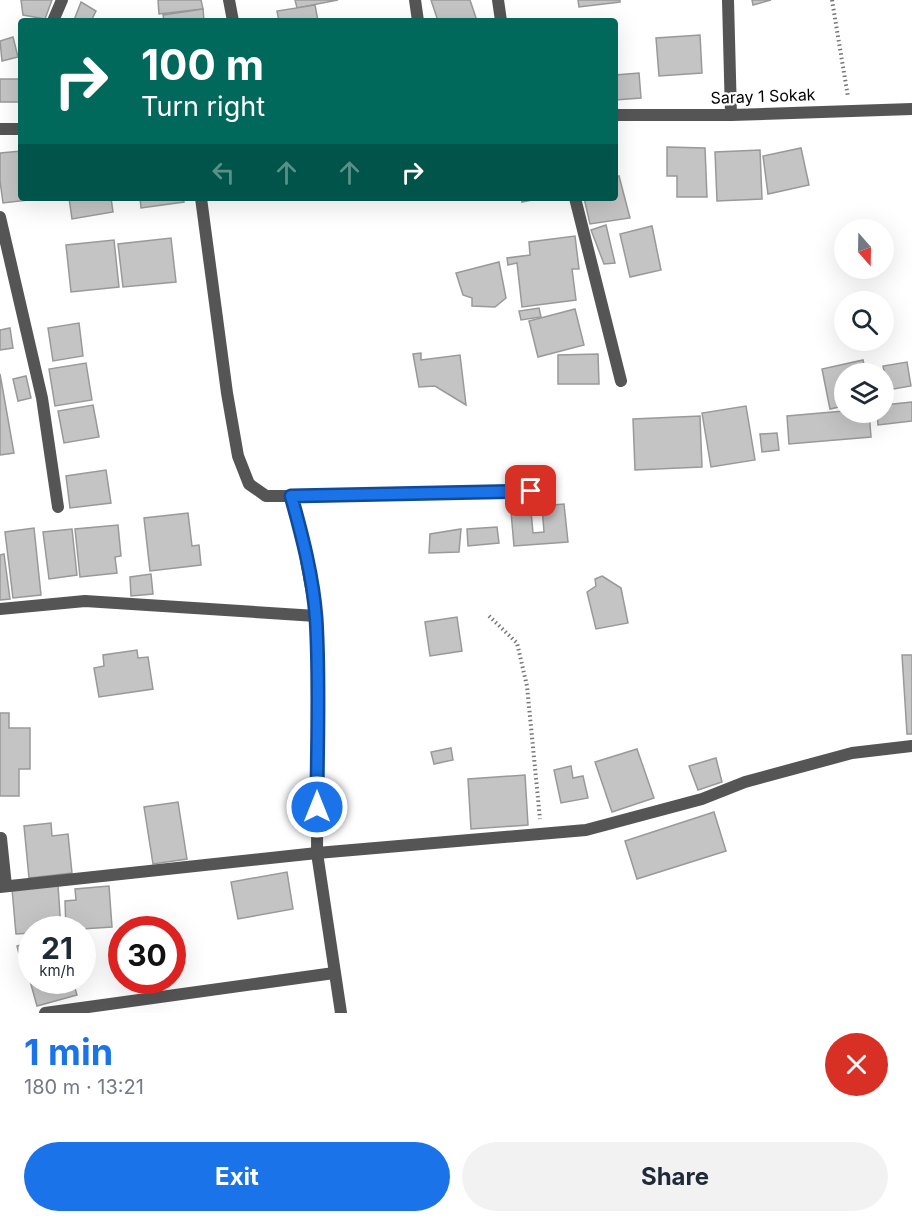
<!DOCTYPE html>
<html lang="en">
<head>
<meta charset="utf-8">
<style>
	body { margin:0; font-family:Inter,sans-serif; background:#f2f2f3; color:#1f2937; height:100vh; display:flex; flex-direction:column; font-size:22px; white-space:nowrap }
	* { box-sizing:border-box; margin:0 }
	p { font-size:20px; color:#747a83 }
	.icon { flex:none; width:33px; height:33px; fill:none; stroke:currentColor; stroke-width:2; stroke-linecap:round; stroke-linejoin:round }
	.map { position:relative; height:1013px; overflow:hidden }
	.drawer { display:flex; flex-direction:column; background:#fff; flex:1 }
	.drawer>* { flex:none }
	.hud { position:absolute; left:18px; top:18px; width:600px; height:183px; border-radius:6px; box-shadow:0 6px 24px #0002; background:#00695c; color:#fff; overflow:hidden }
	.needle { width:39px; rotate:160deg }
	.fabs { position:absolute; left:834px; top:219px; display:grid; gap:12px }
	.fabs a { display:grid; place-items:center; width:60px; height:60px; border-radius:50%; background:#fff; box-shadow:0 6px 24px #0002; font-size:30px }
	.speed { position:absolute; left:18px; top:916px; display:flex; gap:12px; font-size:30px; font-weight:700; text-align:center }
	.speed>* { display:grid; place-content:center; width:78px; height:78px; border-radius:50%; background:#fff; box-shadow:0 6px 24px #0002; line-height:1 }
	.speed small { font-size:15px; font-weight:400 }
	.speed .limit { border:9px solid #d22; background:#fff; color:#111 }
	.pin { position:absolute; display:grid; place-items:center; width:51px; height:51px; color:#fff; margin:-26px; border-radius:12px; box-shadow:0 3px 9px #0006 }
	.me { position:absolute; width:66px; margin:-33px; rotate:0deg; stroke-linejoin:round; filter:drop-shadow(0 0 4px #0008) }
	.turn { display:flex; align-items:center; gap:21px; height:126px; padding:0 24px; font-size:27px }
	.turn .icon { width:78px; height:78px; stroke-width:2.5 }
	.turn b { display:block; font-size:42px; line-height:51px }
	.lanes { display:flex; align-items:center; height:57px; padding:0 24px; background:#0003; justify-content:center; gap:30px; direction:ltr }
	.lanes .off { opacity:.35 }
	.round { display:grid; place-items:center; flex:none; width:63px; height:63px; border-radius:32px; background:#f2f2f3 }
	.overview { display:flex; align-items:center; justify-content:space-between; height:102px; padding:0 24px }
	h1 { font-size:36px; font-weight:700; line-height:45px; color:#1a73e8 }
	.button { display:flex; gap:12px; margin-top:auto; padding:12px 24px }
	.button a { flex:1; height:69px; border-radius:36px; background:#1a73e8; color:#fff; font-size:24px; font-weight:700; line-height:69px; text-align:center }
	.button a+a { background:#f2f2f3; color:#1f2937 }
	.map>svg:first-child { display:block }
</style>
</head>
<body>
<div class="map">
<svg width="912" height="1013" viewBox="0 0 912 1013">
	<rect width="100%" height="100%" fill="#fff"/>
	<g fill="#c4c4c4" stroke="#999" stroke-width="1.5">
		<polygon points="21,0 52,0 45,19 23,15"/>
		<polygon points="158,0 201,0 203,9 159,14"/>
		<polygon points="295,0 338,0 297,8"/>
		<polygon points="431,0 470,0 477,21 438,21"/>
		<polygon points="578,0 620,0 620,2 579,7"/>
		<polygon points="752,0 771,0 753,5"/>
		<polygon points="81,2 96,11 91,21 74,20"/>
		<polygon points="315,5 318,21 279,21 277,11"/>
		<polygon points="203,9 204,21 164,21 163,15"/>
		<polygon points="700,35 702,73 659,76 656,38"/>
		<polygon points="13,37 18,57 2,61 0,41"/>
		<polygon points="639,73 641,98 615,100 615,75"/>
		<rect x="0" y="79" width="21" height="23"/>
		<polygon points="667,147 705,148 707,197 677,197 677,176 667,176"/>
		<polygon points="801,148 809,185 768,194 763,156"/>
		<polygon points="760,150 762,199 717,201 715,152"/>
		<polygon points="21,151 21,198 45,198 3,203 0,181 0,153"/>
		<polygon points="619,176 630,218 590,224 584,198 615,198 615,177"/>
		<polygon points="69,198 111,198 113,212 72,219"/>
		<polygon points="140,198 183,198 184,202 141,208"/>
		<polygon points="521,198 541,198 522,202"/>
		<polygon points="606,225 615,263 604,264 591,230"/>
		<polygon points="652,226 661,270 630,277 620,234"/>
		<polygon points="575,236 579,269 572,269 576,300 522,307 517,263 508,265 507,258 530,255 529,242"/>
		<polygon points="171,238 176,282 123,287 118,244"/>
		<polygon points="114,240 119,287 71,292 66,245"/>
		<polygon points="499,262 506,298 495,307 472,306 472,298 463,295 456,273"/>
		<polygon points="539,308 541,317 521,320 519,311"/>
		<polygon points="575,309 584,345 538,357 529,321"/>
		<polygon points="79,323 83,356 53,361 48,328"/>
		<polygon points="10,328 13,348 0,350 0,330"/>
		<polygon points="421,353 421,360 460,355 466,405 435,386 419,387 413,354"/>
		<polygon points="598,354 599,384 558,384 558,355"/>
		<polygon points="863,360 866,374 844,374 844,406 830,409 822,369"/>
		<polygon points="907,362 911,386 888,390 883,366"/>
		<polygon points="86,363 92,400 55,406 49,369"/>
		<polygon points="0,374 14,453 0,455"/>
		<polygon points="26,376 31,398 18,401 13,379"/>
		<polygon points="912,402 912,421 878,425 877,412 884,412 884,405"/>
		<polygon points="93,405 99,437 64,443 58,411"/>
		<polygon points="746,406 755,460 711,467 702,413"/>
		<polygon points="844,411 869,412 871,437 789,444 787,416"/>
		<polygon points="700,416 702,467 635,470 633,419"/>
		<polygon points="777,433 779,450 762,452 760,434"/>
		<polygon points="106,470 111,503 70,508 66,476"/>
		<polygon points="564,504 568,542 514,546 511,512 531,511 533,533 544,532 542,506"/>
		<polygon points="188,513 192,546 199,545 201,565 150,571 144,518"/>
		<polygon points="118,525 121,556 115,557 117,573 80,577 75,529"/>
		<polygon points="497,527 499,543 468,546 467,529"/>
		<polygon points="34,528 41,595 13,598 5,532"/>
		<polygon points="72,529 77,575 49,579 43,532"/>
		<polygon points="461,529 459,552 429,553 430,534"/>
		<polygon points="4,554 10,599 0,600 0,555"/>
		<polygon points="151,574 153,594 131,596 130,577"/>
		<polygon points="602,576 621,588 628,623 596,629 587,592 596,586 595,579"/>
		<polygon points="457,617 462,651 430,656 425,622"/>
		<polygon points="137,650 138,658 148,657 153,689 99,697 94,668 104,666 103,655"/>
		<polygon points="902,655 912,655 912,734 907,734"/>
		<polygon points="0,713 9,713 9,728 30,728 30,769 19,769 19,796 0,796"/>
		<polygon points="451,748 453,760 434,764 431,752"/>
		<polygon points="637,749 654,798 612,812 595,762"/>
		<polygon points="716,758 722,782 698,790 689,766"/>
		<polygon points="571,766 573,778 583,776 588,798 561,803 554,770"/>
		<polygon points="525,775 528,825 471,829 468,779"/>
		<polygon points="178,802 187,859 153,864 144,807"/>
		<polygon points="714,812 726,851 637,879 625,841"/>
		<polygon points="51,823 52,836 68,834 72,873 29,878 24,826"/>
		<polygon points="287,872 293,909 238,919 231,882"/>
		<polygon points="58,885 61,930 32,930 32,933 16,934 12,889"/>
		<polygon points="109,886 112,927 66,930 65,901 76,900 75,889"/>
		<polygon points="32,942 32,967 23,969 17,946"/>
		<polygon points="30,981 73,981 77,995 37,1006"/>
	</g>
	<g fill="none" stroke-linecap="round" stroke-linejoin="round">
		<g stroke="#777" stroke-width="4" stroke-dasharray="1.5 3" stroke-linecap="butt">
			<polyline points="832,0 848,97"/>
			<polyline points="489,616 517,643 527,686 540,819"/>
		</g>
		<g stroke="#555" stroke-width="12">
			<polyline points="229,0 233,21"/>
			<polyline points="415,0 418,21"/>
			<polyline points="498,0 501,21"/>
			<polyline points="728,0 731,115"/>
			<polyline points="53,21 62,0"/>
			<polyline points="615,115 731,115 912,109"/>
			<polyline points="0,129 21,129"/>
			<polyline points="201,198 227,393 238,456 249,484 266,496 291,496 301,532 316,616 318,671 317,853 341,1013"/>
			<polyline points="575,198 621,381"/>
			<polyline points="0,217 42,398 58,507"/>
			<polyline points="291,496 531,491"/>
			<polyline points="0,609 85,601 316,616"/>
			<polyline points="1,838 6,886"/>
			<polyline points="0,887 317,853 586,830 702,799 745,782 852,753 912,746"/>
			<polyline points="45,1013 334,973"/>
		</g>
	</g>
	<g fill="none" stroke-linecap="round" stroke-linejoin="round">
		<g stroke="#114b97" stroke-width="15">
			<path id="route" d="M317 807C317 744 320 681 316 618 313 577 302 535 291 496L531 491"/>
		</g>
		<use href="#route" stroke="#1a73e8" stroke-width="10"/>
	</g>
	<g text-anchor="middle" stroke-width="4.5" stroke-linejoin="round" paint-order="stroke">
		<g font-size="16" fill="#000" stroke="#fff">
			<text transform="translate(763 96) rotate(-2)" y="6">Saray 1 Sokak</text>
		</g>
	</g>
</svg>
<div class="fabs">
<a><svg class="needle" viewBox="-14 -14 28 28"><path d="M0-13l5 13h-10z" fill="#e53935"/><path d="M0 13l5-13h-10z" fill="#747a83"/></svg></a>
<a><svg class="icon" aria-label="search" viewBox="0 0 24 24"><circle cx="10" cy="10" r="6"/><path d="M15 15l6 6"/></svg></a>
<a><svg class="icon" aria-label="layers" viewBox="0 0 24 24"><path d="M12 4l9 5-9 5-9-5zM3 14l9 5 9-5"/></svg></a>
</div>
<div class="speed"><div>21<small>km/h</small></div><div class="limit">30</div></div>
<div class="pin" style="left:531px;top:491px;background:#d93025"><svg class="icon" aria-label="arrive" viewBox="0 0 24 24"><path d="M6 21V4h12l-3 4 3 4H6"/></svg></div>
<svg class="me" style="left:317px;top:807px" viewBox="-20 -20 40 40"><circle r="17" fill="#1a73e8" stroke="#fff" stroke-width="3"/><path d="M0-11L8 9 0 5-8 9z" fill="#fff"/></svg>
<div class="hud">
<div class="turn"><svg class="icon" aria-label="right" viewBox="0 0 24 24"><path d="M7 20v-9h11M14 6l5 5-5 5"/></svg><div><b>100 m</b>Turn right</div></div>
<div class="lanes"><svg class="icon off" aria-label="left" viewBox="0 0 24 24"><path d="M17 20v-9H6M10 6l-5 5 5 5"/></svg><svg class="icon off" aria-label="ahead" viewBox="0 0 24 24"><path d="M12 20V5M6 11l6-6 6 6"/></svg><svg class="icon off" aria-label="ahead" viewBox="0 0 24 24"><path d="M12 20V5M6 11l6-6 6 6"/></svg><svg class="icon" aria-label="right" viewBox="0 0 24 24"><path d="M7 20v-9h11M14 6l5 5-5 5"/></svg></div>
</div>
</div>
<section class="drawer">
<div class="overview"><div><h1>1 min</h1><p>180 m · 13:21</p></div><a class="round" style="background:#d93025;color:#fff"><svg class="icon" aria-label="close" viewBox="0 0 24 24"><path d="M6 6l12 12M18 6L6 18"/></svg></a></div>
<div class="button"><a>Exit</a><a>Share</a></div>
</section>
</body>
</html>
